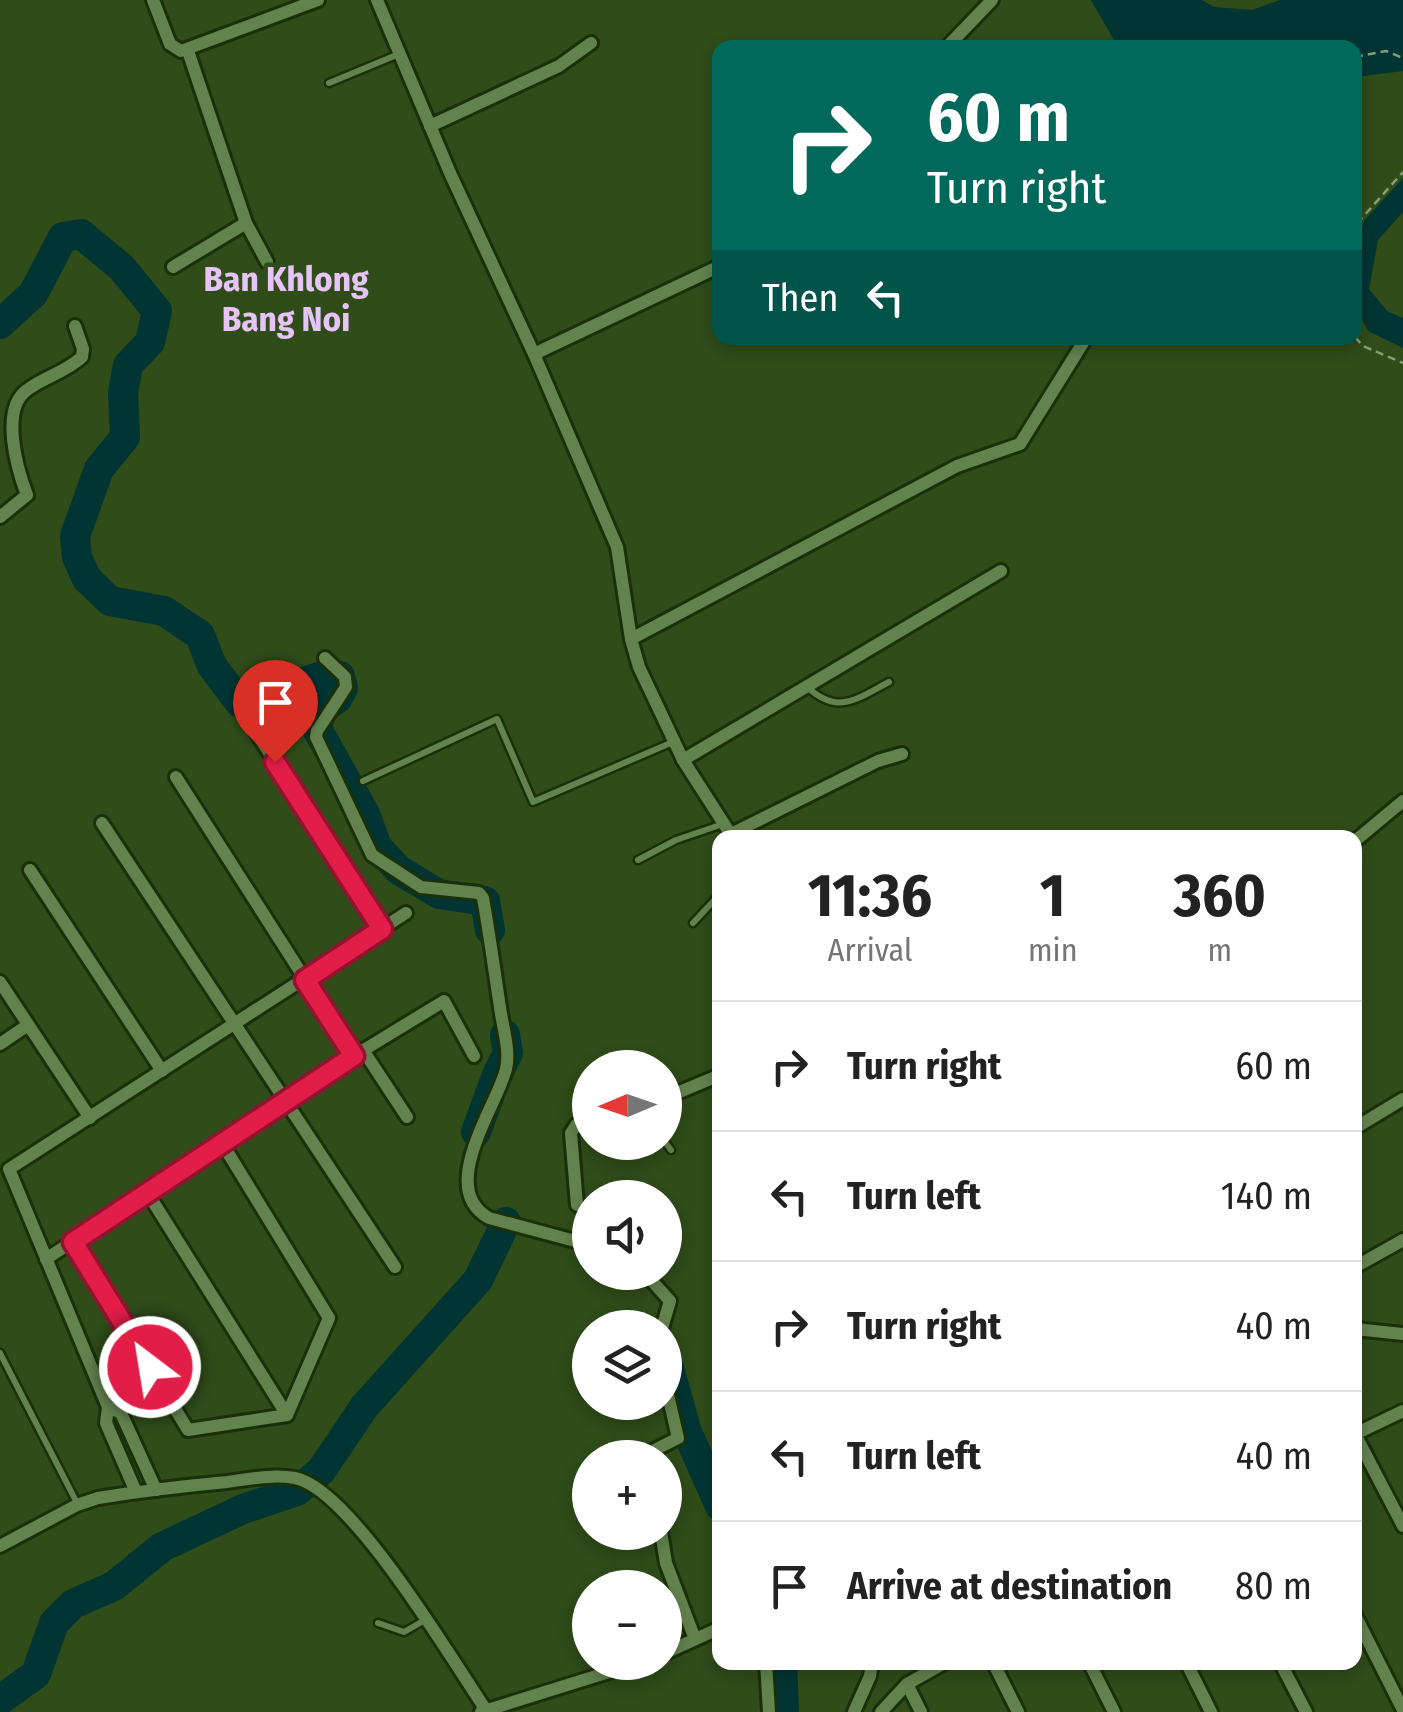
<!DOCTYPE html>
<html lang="en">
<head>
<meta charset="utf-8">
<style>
	body { margin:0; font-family:"Fira Sans Condensed",sans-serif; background:#f6f6f6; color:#222; height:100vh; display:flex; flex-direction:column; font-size:38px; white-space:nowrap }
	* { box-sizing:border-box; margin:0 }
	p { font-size:32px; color:#767676 }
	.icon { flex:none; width:55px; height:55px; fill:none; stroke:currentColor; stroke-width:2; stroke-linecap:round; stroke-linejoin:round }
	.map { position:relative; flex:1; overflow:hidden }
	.drawer { position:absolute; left:712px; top:830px; width:650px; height:840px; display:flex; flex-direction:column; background:#fff; border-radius:20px; box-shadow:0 5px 15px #0003 }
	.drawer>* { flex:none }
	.hud { position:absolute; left:712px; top:40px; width:650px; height:305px; border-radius:20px; box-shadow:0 5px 15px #0003; background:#00695c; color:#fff; overflow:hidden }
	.needle { width:65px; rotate:268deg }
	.buttons { position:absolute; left:572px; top:1050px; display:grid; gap:20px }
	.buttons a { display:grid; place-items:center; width:110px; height:110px; border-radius:50%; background:#fff; box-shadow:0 5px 15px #0003; font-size:50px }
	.pin { position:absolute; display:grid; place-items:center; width:85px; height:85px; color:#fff; margin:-102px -42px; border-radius:50% 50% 50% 0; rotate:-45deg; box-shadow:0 0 10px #0007 }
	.pin .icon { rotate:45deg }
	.me { position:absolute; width:110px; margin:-55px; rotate:329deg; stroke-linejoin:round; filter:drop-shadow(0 0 8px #0008) }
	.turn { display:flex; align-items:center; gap:35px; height:210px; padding:0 50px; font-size:45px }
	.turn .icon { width:130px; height:130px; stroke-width:2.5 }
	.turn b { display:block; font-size:70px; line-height:85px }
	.then { display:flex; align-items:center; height:95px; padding:0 50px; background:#0003; gap:20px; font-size:38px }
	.eta { display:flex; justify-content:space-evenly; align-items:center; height:170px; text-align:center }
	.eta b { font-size:60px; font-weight:700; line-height:70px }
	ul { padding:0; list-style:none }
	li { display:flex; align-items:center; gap:30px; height:130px; padding:0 50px; border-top:2px solid #e0e0e0 }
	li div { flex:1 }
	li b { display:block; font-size:38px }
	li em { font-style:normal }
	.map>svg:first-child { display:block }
</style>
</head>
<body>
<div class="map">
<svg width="1403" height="1712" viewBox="0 0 1403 1712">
	<rect width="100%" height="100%" fill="#2f4c19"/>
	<g fill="#003534">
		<polygon points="1091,0 1202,0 1214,7 1252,10 1280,0 1403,0 1403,71 1355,77 1355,48 1118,47"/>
		<polygon points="1403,178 1403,212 1378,240 1369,289 1387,311 1403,318 1403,348 1368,331 1355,306 1355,255 1364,221"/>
	</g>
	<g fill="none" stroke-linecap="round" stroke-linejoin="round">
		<g stroke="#003534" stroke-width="30">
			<polyline points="0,324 33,294 63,237 81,234 122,268 157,311 150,342 128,365 123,393 125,437 99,469 75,536 77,557 87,579 110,601 164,611 200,635 212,666 240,703 325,675 340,676 343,688 337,699 321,710 317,729 365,814 377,847 399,870 439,894 485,901 490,930"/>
			<polyline points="476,1132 497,1075 508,1053 505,1035"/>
			<polyline points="665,1354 687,1432 720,1506"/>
			<polyline points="782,1662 784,1712"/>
			<polyline points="0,1700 36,1674 54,1623 73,1604 114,1586 162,1547 243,1509 297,1491 321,1471 364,1407 478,1280 506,1222"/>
		</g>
		<g stroke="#1a3009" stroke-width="11">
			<g id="lane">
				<polyline points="329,83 399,54"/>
				<path d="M806 686C838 716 856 699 889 682"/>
				<polyline points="363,781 497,719 533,802 673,742"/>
				<polyline points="638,860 676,840 723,824"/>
				<polyline points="693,923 720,894"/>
				<polyline points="665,1142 671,1150"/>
				<polyline points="0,1353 77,1503"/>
				<polyline points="378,1623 404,1632 425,1620"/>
			</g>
		</g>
		<g stroke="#1a3009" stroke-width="18">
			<g id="street">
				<polyline points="153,0 170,44 181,51 318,0"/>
				<polyline points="377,0 450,173 534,354 617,547 631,639 639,667 683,760 733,838"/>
				<polyline points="946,48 992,0"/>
				<polyline points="188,51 246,223 267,262"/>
				<polyline points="430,126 559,66 591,43"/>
				<polyline points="173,267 246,223"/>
				<polyline points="534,354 720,266"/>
				<path d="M0 517 27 495C17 469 0 409 27 390 44 377 66 372 82 357L83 349 75 326"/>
				<polyline points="631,639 957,466 1020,444 1086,338"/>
				<path d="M325 658 345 677 346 687 317 731 316 737 372 855 421 887 479 893 483 898C490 937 495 975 501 1014 504 1031 510 1052 506 1069 497 1106 436 1189 489 1218L590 1245"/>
				<polyline points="254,729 382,929"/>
				<polyline points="683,760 1001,571"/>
				<polyline points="176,777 354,1056"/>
				<polyline points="102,823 395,1267"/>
				<polyline points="731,834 878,761 902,754"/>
				<polyline points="1355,841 1403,801"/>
				<polyline points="30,870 162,1071"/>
				<polyline points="0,982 90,1118"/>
				<polyline points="0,1044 28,1025"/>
				<polyline points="363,1050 407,1117"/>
				<polyline points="665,1098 720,1075"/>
				<polyline points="1355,1128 1403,1099"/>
				<polyline points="147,1192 287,1415"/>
				<polyline points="577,1205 571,1133 577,1124 590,1120"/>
				<polyline points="73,1242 188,1430 287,1415 329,1318 222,1143"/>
				<polyline points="46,1259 354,1056 444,1001 474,1056"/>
				<polyline points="1355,1267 1403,1240"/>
				<polyline points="644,1272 670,1301 662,1328"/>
				<polyline points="1355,1329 1403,1334"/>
				<polyline points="108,1407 9,1169 406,913"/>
				<polyline points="1355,1434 1403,1526"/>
				<polyline points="1355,1434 1403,1411"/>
				<polyline points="639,1458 678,1438 665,1382"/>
				<polyline points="136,1492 106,1423 108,1407 121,1413 156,1490"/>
				<polyline points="661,1532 666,1563 695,1639"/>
				<path d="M0 1546 77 1505 98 1498C141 1491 184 1486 227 1482 249 1479 273 1474 295 1478 351 1489 452 1660 486 1710"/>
				<polyline points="1355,1615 1403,1710"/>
				<polyline points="665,1653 720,1628"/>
				<polyline points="766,1662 769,1712"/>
				<polyline points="993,1662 1018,1712"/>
				<polyline points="1089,1662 1114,1712"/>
				<polyline points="1186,1662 1211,1712"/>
				<polyline points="1280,1662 1306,1712"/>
				<polyline points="907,1684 921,1712"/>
				<polyline points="481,1712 641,1662"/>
				<polyline points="854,1712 870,1676 872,1662"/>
				<polyline points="881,1712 907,1684 946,1662"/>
			</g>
		</g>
		<g stroke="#869d77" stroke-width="2.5" stroke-dasharray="8 5" stroke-linecap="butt">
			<polyline points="1355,57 1386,51 1403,58"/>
			<polyline points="1355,237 1361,219 1403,172"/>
			<polyline points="1355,337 1363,346 1403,363"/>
		</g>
		<use href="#lane" stroke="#63834e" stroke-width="6"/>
		<use href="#street" stroke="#63834e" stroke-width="12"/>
	</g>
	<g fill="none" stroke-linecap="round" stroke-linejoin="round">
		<g stroke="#92132f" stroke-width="25">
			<polyline id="route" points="150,1367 73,1242 354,1056 305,980 382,929 275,762"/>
		</g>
		<use href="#route" stroke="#e11d48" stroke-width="18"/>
	</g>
	<g text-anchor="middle" stroke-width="9" stroke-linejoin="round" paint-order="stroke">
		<g font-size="35" font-weight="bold" fill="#e6c3f8" stroke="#2f4c19">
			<text x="286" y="291">Ban Khlong<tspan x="286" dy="40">Bang Noi</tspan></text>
		</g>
	</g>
</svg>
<div class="buttons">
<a><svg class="needle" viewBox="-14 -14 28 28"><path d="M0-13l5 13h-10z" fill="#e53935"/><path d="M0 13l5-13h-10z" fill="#767676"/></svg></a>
<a><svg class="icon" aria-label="sound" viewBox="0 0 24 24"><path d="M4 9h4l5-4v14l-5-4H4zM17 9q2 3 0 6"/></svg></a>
<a><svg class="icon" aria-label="layers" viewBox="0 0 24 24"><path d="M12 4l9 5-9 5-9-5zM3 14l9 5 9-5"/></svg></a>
<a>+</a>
<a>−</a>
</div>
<div class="pin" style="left:275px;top:762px;background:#d93025"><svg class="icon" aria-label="arrive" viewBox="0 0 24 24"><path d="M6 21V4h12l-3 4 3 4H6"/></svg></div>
<svg class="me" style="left:150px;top:1367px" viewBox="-20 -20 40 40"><circle r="17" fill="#e11d48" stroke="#fff" stroke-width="3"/><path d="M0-11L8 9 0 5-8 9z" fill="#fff"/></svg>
<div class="hud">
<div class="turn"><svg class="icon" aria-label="right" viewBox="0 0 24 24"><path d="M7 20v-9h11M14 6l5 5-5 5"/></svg><div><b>60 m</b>Turn right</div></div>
<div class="then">Then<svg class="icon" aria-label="left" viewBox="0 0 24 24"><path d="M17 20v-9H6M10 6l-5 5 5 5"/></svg></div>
</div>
<section class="drawer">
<div class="eta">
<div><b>11:36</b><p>Arrival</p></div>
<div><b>1</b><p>min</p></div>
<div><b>360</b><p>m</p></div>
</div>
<ul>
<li><svg class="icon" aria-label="right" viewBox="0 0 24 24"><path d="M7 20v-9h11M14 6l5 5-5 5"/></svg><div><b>Turn right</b></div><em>60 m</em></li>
<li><svg class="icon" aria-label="left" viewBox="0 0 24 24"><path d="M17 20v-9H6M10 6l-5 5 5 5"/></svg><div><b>Turn left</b></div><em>140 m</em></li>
<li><svg class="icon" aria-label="right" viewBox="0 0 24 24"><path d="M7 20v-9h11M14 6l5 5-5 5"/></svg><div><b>Turn right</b></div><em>40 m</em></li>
<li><svg class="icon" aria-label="left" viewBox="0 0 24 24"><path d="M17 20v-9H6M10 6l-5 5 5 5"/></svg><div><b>Turn left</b></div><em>40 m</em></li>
<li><svg class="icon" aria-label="arrive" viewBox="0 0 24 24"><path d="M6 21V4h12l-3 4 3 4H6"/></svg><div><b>Arrive at destination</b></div><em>80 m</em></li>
</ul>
</section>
</div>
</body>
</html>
